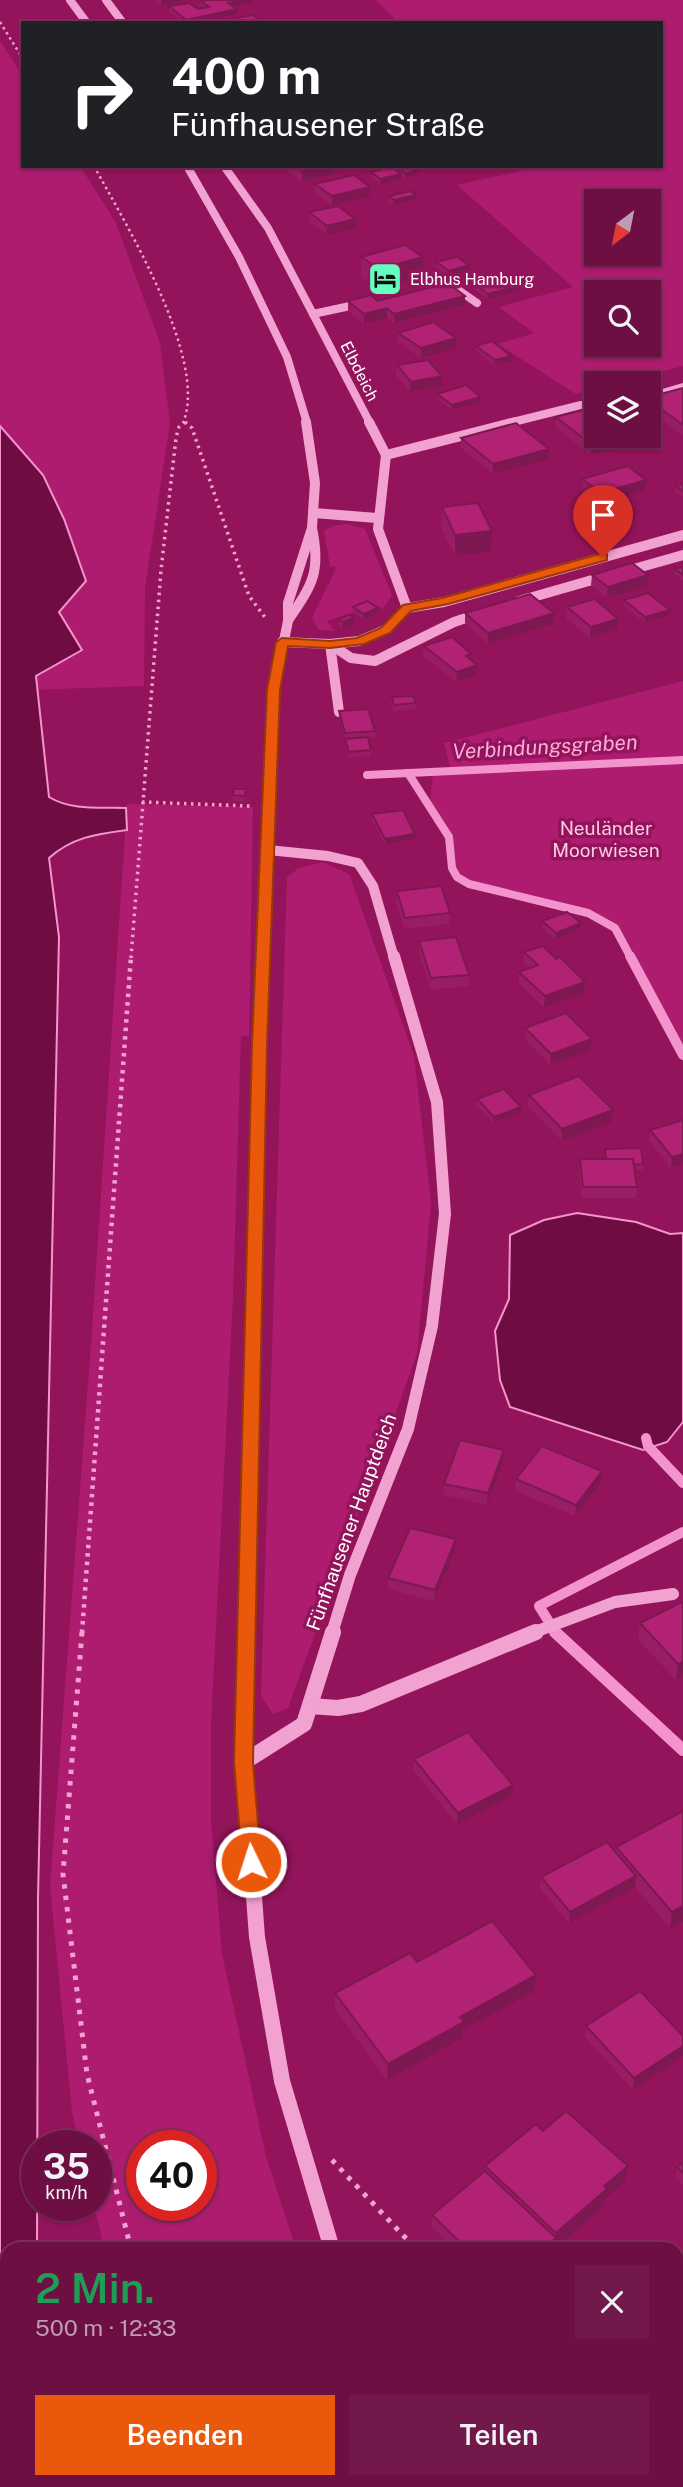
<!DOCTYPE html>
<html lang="de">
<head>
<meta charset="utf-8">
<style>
	body { margin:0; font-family:"Public Sans",sans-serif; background:#73184b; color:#f1f3f6; height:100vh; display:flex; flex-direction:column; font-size:26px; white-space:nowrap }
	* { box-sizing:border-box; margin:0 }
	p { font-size:23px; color:#bf9cb2 }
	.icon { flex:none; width:38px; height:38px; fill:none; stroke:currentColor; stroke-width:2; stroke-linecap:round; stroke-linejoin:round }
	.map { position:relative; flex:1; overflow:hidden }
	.side { position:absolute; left:0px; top:2242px; width:684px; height:247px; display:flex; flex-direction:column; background:#6e0f44; border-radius:21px 21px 0 0; box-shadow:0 2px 5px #0004,0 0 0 2px #802f5d }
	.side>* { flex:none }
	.top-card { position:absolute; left:21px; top:21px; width:642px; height:147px; border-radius:0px; box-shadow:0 2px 5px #0004,0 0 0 2px #802f5d; background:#202124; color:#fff; overflow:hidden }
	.needle { width:46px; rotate:212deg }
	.buttons { position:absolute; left:584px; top:189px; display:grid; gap:14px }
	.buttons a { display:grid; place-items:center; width:77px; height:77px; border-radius:0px; background:#6e0f44; box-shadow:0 2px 5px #0004,0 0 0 2px #802f5d; font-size:35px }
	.speed { position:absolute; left:21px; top:2130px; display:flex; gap:14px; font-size:35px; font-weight:700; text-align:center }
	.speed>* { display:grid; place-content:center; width:91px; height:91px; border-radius:50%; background:#6e0f44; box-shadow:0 2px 5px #0004,0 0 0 2px #802f5d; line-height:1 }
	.speed small { font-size:18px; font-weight:400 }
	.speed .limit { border:10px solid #d22; background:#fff; color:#111 }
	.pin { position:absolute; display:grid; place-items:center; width:60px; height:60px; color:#fff; margin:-72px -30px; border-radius:50% 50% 50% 0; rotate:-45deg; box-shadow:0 0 7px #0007 }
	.pin .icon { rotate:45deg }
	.me { position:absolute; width:77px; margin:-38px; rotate:356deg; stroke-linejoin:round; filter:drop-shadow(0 0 5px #0008) }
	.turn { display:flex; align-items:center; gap:24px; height:147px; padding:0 35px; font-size:32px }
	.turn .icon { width:91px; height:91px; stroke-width:2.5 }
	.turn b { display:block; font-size:49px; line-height:60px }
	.round { display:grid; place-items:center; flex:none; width:74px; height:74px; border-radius:0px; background:#73184b }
	.headline { display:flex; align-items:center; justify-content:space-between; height:119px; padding:0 35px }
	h1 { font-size:42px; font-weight:600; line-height:52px; color:#1e9e55 }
	.primary-button { display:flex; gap:14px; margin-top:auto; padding:14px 35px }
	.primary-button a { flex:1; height:80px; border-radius:0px; background:#ea580c; color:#fff; font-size:28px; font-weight:600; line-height:80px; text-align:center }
	.primary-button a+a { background:#73184b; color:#f1f3f6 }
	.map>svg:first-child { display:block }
</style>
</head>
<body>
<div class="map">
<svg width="683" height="2487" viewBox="0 0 683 2487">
	<rect width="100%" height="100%" fill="#93145b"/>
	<g fill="#ad1c6f" fill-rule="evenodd">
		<path d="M376 0H683V366L617 383H597V389L576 394 498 344 534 333 499 307 573 287 457 185 543 166H662V23H399ZM649 201V254H597V201ZM649 292V345H597V292Z"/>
		<polygon points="0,41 23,76 23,166 80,166 116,223 160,343 170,423 145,588 144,686 0,691"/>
		<polygon points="347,524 365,529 392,595 383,609 375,605 327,621 334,631 318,630 312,617 337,567 330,566 324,531 336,525"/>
		<polygon points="683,681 683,1055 615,928 571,908 469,884 457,877 452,868 449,837 430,804 433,772 451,770 444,743"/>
		<path d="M127 804 253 807 249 1036H241L233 1297 211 1724V1820L222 1954 266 2156 296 2249H104L94 2205H96V2146H79L72 2112 50 1886 91 1344ZM142 2146H201V2205H142Z"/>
		<polygon points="323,862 349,874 414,1056 431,1203 417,1354 288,1708 273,1714 261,1696 287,877 299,868"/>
		<polygon points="165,2482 371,2482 374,2487 167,2487"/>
		<polygon points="430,2482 562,2482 555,2487 432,2487"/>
	</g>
	<g fill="#6f0d43" stroke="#f494cd" stroke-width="2">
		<path d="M0 426 43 475 64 519 86 581 59 612 82 650 36 676 49 797C72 811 100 807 126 808L127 830C97 834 72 837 49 858L59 937 38 1898 37 2249H7V2482H57L58 2487H0Z"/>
		<polygon points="577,1213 636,1222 670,1234 683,1233 683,1422 667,1442 643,1450 510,1407 500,1380 495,1331 509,1299 510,1235 544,1220"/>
	</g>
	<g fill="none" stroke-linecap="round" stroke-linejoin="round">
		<g stroke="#f494cd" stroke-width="8">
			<polyline points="408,773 449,837 452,868 457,877 469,884 588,913 615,928 631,958"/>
			<polyline points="367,775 683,760"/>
		</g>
		<g stroke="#f494cd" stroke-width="10">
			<polyline points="630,956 683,1055"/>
			<polyline points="646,1438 648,1446 683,1483"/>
			<polyline points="556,1633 539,1606 683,1532"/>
		</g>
		<polyline stroke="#f494cd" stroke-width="12" points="555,1632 683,1750"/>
		<g stroke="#f1a2d0" stroke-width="2.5" stroke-dasharray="2.5 3.5" stroke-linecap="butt">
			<polyline points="0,22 23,59"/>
			<path d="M94 166C125 223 209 360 183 423"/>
		</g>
		<g stroke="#f1a2d0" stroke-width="3.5" stroke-dasharray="2.5 4.5" stroke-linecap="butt">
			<polyline points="185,422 192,428 249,596 267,620"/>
			<polyline points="142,802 250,806"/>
			<polyline points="131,958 161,570 176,438 179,427 185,422"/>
		</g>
		<polyline stroke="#f1a2d0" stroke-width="4.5" stroke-dasharray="3.5 5" stroke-linecap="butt" points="82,1633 131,956"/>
		<g stroke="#f1a2d0" stroke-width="5" stroke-dasharray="4.5 7" stroke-linecap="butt">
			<polyline points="82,1632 63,1874 87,2074 131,2249"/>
			<polyline points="332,2160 416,2249"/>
			<polyline points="212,2482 214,2487"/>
		</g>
		<g stroke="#f1a2d0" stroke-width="8">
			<polyline points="70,0 87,23"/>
			<polyline points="106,0 123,23"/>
			<polyline points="187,166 239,257 287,357 307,423"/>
			<polyline points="224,166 268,228 370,423"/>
			<polyline points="440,291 454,287 477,303"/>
			<polyline points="313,314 364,303"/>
			<polyline points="649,397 683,387"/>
			<polyline points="509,423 581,405 597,405"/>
		</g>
		<g stroke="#f1a2d0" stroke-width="10">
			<polyline points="369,422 386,455 378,529 407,608"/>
			<polyline points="386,455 516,422"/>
			<polyline points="314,513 377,518"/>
			<polyline points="623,572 683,555"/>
			<polyline points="519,601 606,576"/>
			<path d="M289 619C313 584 321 571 312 528"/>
			<polyline points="282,642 330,644 359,641 385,630 407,608 444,602 683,535"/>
			<polyline points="330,644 351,658 375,661 454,622 481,613"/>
			<polyline points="330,644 339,712"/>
			<polyline points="268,850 328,856 358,863 373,886 394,958"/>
			<polyline points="263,958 274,689 288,621 288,603 312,528 315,483 306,422"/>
		</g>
		<g stroke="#f1a2d0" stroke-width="12">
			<polyline points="247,1633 263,956"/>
			<polyline points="332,1633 350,1575 408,1429 432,1326 445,1214 437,1102 394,956"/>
			<polyline points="532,1633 615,1602 673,1594"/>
		</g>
		<g stroke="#f1a2d0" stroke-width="16">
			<polyline points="247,1632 244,1762 257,1937 282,2081 332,2249"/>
			<polyline points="310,1706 338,1708 361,1704 536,1632"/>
			<polyline points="244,1762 304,1724 333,1632"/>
			<polyline points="677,2473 683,2477"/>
			<polyline points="408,2482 410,2487"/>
		</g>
	</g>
	<g fill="#991d64">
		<polygon points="155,0 187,0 161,5"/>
		<polygon points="201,1 252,3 233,6 237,9 237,14 193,23 184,23 169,11 169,6 198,9 204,8 201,6"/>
		<polygon points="285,166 334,166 334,174 302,182 285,169"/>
		<polygon points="398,168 417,170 417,175 405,178 401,175 401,179 380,184 371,177 371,172 398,172"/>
		<polygon points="315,184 370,196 332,205 315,193"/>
		<polygon points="389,196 416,199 394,205 388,201"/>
		<polygon points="309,212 355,228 327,235 310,222"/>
		<polygon points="361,257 423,276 379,289 361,277"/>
		<polygon points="436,262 469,270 448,276 436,267"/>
		<polygon points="470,280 519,291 488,299 469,285"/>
		<polygon points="465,296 465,305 394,323 387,318 364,324 348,311 348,301"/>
		<polygon points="398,333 456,338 456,348 421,358 398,342"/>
		<polygon points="476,346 511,361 494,365 476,351"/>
		<polygon points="397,365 442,376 442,386 410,391 396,375"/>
		<polygon points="683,388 683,435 682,435 649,410 649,397"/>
		<polygon points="437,394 481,397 480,402 452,410 437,399"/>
		<polygon points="556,417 597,436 644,436 644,440 591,455 555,427"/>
		<polygon points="461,438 549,459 493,474 461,448"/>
		<polygon points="582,479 645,490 600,503 582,489"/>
		<polygon points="683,484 683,497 675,492 676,486"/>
		<polygon points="442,507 492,531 491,552 455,556 441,528"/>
		<polygon points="683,567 683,581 675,574 675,569"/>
		<polygon points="592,575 647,586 607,598 591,585"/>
		<polygon points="624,600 670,610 669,615 645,623 624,606"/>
		<polygon points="353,607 378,613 364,619 353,612"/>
		<polygon points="567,607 618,619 618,629 590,638 566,618"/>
		<polygon points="465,613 553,624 488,644 465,623"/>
		<polygon points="339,619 354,623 343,628 339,625"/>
		<polygon points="424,646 471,660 476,676 456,682 423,656"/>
		<polygon points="392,697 416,703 416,709 394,711 391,703"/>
		<polygon points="339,711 375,731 375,737 368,737 371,750 371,756 349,758 345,744 345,739 339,716"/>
		<polygon points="246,789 245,802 233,801 233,795"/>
		<polygon points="372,814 415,834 415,839 385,844 372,820"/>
		<polygon points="397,891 450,913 449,924 405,929 396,902"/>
		<polygon points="542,921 580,929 555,939 542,927"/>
		<polygon points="419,941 469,975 468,986 431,990 419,952"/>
		<polygon points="524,952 556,959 585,982 584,993 544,1007 519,983 519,972 529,968 524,964"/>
		<polygon points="525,1028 592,1039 591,1050 550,1065 525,1039"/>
		<polygon points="529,1095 613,1110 612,1122 562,1141 528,1106"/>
		<polygon points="477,1099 521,1112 494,1123 476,1105"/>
		<polygon points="683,1120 683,1164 671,1168 649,1141 650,1130"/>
		<polygon points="605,1149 643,1164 643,1170 634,1170 637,1187 636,1198 582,1198 579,1171 580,1159 605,1159"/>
		<polygon points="503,1461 487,1505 443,1495 444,1484"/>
		<polygon points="516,1479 601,1483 575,1516 515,1491"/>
		<polygon points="455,1551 434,1601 388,1589 388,1578"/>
		<polygon points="683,1603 683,1676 676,1680 638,1639 640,1623"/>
		<polygon points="414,1759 512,1796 457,1824 414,1771"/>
		<polygon points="683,1811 683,1921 670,1928 635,1887 569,1923 540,1889 541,1877 615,1852 616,1847"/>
		<polygon points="417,1962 536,1975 535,1991 463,2030 463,2038 387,2080 335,2009 335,1993"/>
		<polygon points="586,2026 683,2036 633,2090 585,2037"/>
		<polygon points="543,2131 628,2166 626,2181 606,2198 605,2205 555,2249 455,2249 431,2226 432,2215 485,2171 485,2166"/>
		<polygon points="683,2163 683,2185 676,2178 677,2167"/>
		<polygon points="683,2388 683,2402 680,2400"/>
	</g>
	<g fill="#7d1851">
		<polygon points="161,0 187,0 161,5"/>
		<polygon points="242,0 252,0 252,3 228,7 228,3"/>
		<polygon points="237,9 237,14 193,23 186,23 186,20"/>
		<polygon points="328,166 334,166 334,174 302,182 302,172"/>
		<polygon points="417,170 417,175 405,178 405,173"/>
		<polygon points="401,174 401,179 380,184 380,179"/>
		<polygon points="370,187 370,196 332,205 332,196"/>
		<polygon points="416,195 416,199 394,205 394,200"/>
		<polygon points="355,219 355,228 327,235 327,226"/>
		<polygon points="423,257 423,276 379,289 379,269"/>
		<polygon points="469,265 469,270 448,276 449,271"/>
		<polygon points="519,286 519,291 488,299 488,294"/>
		<polygon points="465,296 465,305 394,323 394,314"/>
		<polygon points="387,308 387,318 364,324 364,314"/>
		<polygon points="456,338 456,348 421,358 421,348"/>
		<polygon points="511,356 511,361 494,365 495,360"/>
		<polygon points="442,376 442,386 410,391 411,382"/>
		<polygon points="481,397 480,402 452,410 452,405"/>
		<polygon points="624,436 644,436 644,440 591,455 592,445"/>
		<polygon points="549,449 549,459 493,474 493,464"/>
		<polygon points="646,480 645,490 600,503 601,493"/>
		<polygon points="492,531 491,552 455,556 455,535"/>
		<polygon points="648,575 647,586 607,598 608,587"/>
		<polygon points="378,608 378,613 364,619 364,614"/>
		<polygon points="670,610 669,615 645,623 645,617"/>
		<polygon points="554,613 553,624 488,644 488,633"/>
		<polygon points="354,617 354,623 343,628 343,622"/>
		<polygon points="618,619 618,629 590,638 591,627"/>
		<polygon points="477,665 476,676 456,682 457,672"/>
		<polygon points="415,834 415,839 385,844 385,839"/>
		<polygon points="581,923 580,929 555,939 556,933"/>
		<polygon points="585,982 584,993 544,1007 545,996"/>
		<polygon points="592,1039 591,1050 550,1065 551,1054"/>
		<polygon points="521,1107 521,1112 494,1123 494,1117"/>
		<polygon points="613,1110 612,1122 562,1141 562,1129"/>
		<polygon points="683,1154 683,1164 671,1168 672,1157"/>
		<polygon points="504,1450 503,1461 487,1505 488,1493"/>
		<polygon points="602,1471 601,1483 575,1516 576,1505"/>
		<polygon points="456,1539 455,1551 434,1601 435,1590"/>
		<polygon points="683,1661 683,1676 676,1680 678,1664"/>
		<polygon points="513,1785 512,1796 457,1824 458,1813"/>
		<polygon points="636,1876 635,1887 569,1923 570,1912"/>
		<polygon points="683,1906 683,1921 670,1928 672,1912"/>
		<polygon points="536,1975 535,1991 463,2030 463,2038 387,2080 388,2064 460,2017"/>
		<polygon points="683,2046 683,2056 633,2090 634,2078"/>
		<polygon points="628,2166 626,2181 606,2198 605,2205 555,2249 543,2249 556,2238 556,2233 604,2186"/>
	</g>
	<g fill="#b22274" stroke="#7d1851" stroke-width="2">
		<polygon points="207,0 242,0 228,3 237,9 186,20 169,6 189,3 198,9 209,7 201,1"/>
		<polygon points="253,15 262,23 242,23 236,18"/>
		<polygon points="294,166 328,166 302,172"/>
		<polygon points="406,166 412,166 417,170 405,173 398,168"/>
		<polygon points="392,167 401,174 380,179 371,172"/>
		<polygon points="354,175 370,187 332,196 315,184"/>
		<polygon points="411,191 416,195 394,200 389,196"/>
		<polygon points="338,206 355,219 327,226 309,212"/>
		<polygon points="405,245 423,257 379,269 361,257"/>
		<polygon points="457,257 469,265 449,271 436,262"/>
		<polygon points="501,272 519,286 488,294 470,280"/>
		<polygon points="448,283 465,296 394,314 387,308 364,314 348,301 371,295 378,301"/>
		<polygon points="433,322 456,338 421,348 398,333"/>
		<polygon points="492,341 511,356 495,360 476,346"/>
		<polygon points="428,360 442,376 411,382 397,365"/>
		<polygon points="466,385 481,397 452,405 437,394"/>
		<polygon points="683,388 683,425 649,400 649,397"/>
		<polygon points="597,406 597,436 624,436 592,445 556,417"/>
		<polygon points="516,423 549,449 493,464 461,438"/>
		<polygon points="628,466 646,480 601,493 582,479"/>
		<polygon points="683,484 683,491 676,486"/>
		<polygon points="478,503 492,531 455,535 442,507"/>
		<polygon points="632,563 648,575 608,587 592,575"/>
		<polygon points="683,567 683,575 675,569"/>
		<polygon points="648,593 670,610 645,617 624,600"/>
		<polygon points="530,594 554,613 488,633 465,613"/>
		<polygon points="595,599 618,619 591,627 567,607"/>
		<polygon points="367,601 378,608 364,614 353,607"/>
		<polygon points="350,615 354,617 343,622 339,619"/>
		<polygon points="452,637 471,654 466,656 477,665 457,672 424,646"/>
		<polygon points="413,696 416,703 394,705 392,697"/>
		<polygon points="368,709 375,731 345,733 339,711"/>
		<polygon points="368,737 371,750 349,752 345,739"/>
		<polygon points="234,789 246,789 245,796 233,795"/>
		<polygon points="403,810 415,834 385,839 372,814"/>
		<polygon points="441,886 450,913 405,918 397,891"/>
		<polygon points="567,912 581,923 556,933 542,921"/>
		<polygon points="456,937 469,975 431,978 419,941"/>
		<polygon points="543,946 556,959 560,957 585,982 545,996 519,972 538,965 524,952"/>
		<polygon points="566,1013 592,1039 551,1054 525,1028"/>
		<polygon points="579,1076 613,1110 562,1129 529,1095"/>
		<polygon points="504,1089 521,1107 494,1117 477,1099"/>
		<polygon points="683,1120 683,1154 672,1157 650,1130"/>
		<polygon points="641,1148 643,1164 634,1165 633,1159 606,1159 605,1149"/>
		<polygon points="580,1159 633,1159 637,1187 583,1187"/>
		<polygon points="460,1440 504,1450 488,1493 444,1484"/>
		<polygon points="542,1446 602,1471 576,1505 516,1479"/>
		<polygon points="410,1528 456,1539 435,1590 388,1578"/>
		<polygon points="682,1602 683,1603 683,1661 678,1664 640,1623"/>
		<polygon points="468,1732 513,1785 458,1813 414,1759"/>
		<polygon points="683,1811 683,1906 672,1912 616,1847"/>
		<polygon points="607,1842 636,1876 570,1912 541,1877"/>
		<polygon points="492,1921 536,1975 460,2017 464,2022 388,2064 335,1993 410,1953 417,1962"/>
		<polygon points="640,1991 683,2036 683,2046 634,2078 586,2026"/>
		<polygon points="566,2111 628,2166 604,2186 607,2189 556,2233 485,2166 536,2124 543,2131"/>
		<polygon points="683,2163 683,2173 677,2167"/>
		<polygon points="485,2171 556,2238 543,2249 467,2249 432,2215"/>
	</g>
	<polygon fill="#ea580c" stroke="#983908" stroke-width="2" points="603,553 607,554 607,560 448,604 411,611 390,633 364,644 330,648 288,646 280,690 267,1044 253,1762 261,1862 258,1868 251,1870 244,1868 242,1862 234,1762 252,1044 267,690 276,642 282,638 330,641 357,638 381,628 403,605 442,598"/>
	<defs>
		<g id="hotel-square" transform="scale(1.75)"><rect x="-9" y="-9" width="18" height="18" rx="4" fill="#63ffbf" stroke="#93145b"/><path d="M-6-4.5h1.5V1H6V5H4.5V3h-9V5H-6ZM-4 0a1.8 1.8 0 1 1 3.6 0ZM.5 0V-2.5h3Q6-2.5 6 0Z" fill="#111"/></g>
	</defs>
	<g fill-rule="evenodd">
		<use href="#hotel-square" x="385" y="279"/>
	</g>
	<g text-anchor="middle" stroke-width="7" stroke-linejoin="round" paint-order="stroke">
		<g font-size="16" fill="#fff" stroke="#93145b" text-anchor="start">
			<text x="410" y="285">Elbhus Hamburg</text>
		</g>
		<g font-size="16" fill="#fff" stroke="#93145b">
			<text transform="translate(360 371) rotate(63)" y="6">Elbdeich</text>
		</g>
		<g font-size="19" fill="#fcc9e7" stroke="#93145b">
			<text x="606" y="835">Neuländer<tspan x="606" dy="22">Moorwiesen</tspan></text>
		</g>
		<g font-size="19" fill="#fff" stroke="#93145b">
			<text transform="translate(351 1522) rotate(-70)" y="7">Fünfhausener Hauptdeich</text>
		</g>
		<g font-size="21" font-style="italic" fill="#f8aed9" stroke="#93145b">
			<text transform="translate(545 747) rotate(-3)" y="7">Verbindungsgraben</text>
		</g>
	</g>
</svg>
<div class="buttons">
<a><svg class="needle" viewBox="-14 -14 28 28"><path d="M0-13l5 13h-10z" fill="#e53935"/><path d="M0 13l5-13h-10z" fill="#bf9cb2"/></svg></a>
<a><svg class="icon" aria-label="search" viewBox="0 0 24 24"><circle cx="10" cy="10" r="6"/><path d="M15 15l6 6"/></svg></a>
<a><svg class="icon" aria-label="layers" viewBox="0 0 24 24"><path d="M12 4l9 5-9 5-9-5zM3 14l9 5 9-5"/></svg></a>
</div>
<div class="speed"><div>35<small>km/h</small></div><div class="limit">40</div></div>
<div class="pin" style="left:603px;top:557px;background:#d93025"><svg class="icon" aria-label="arrive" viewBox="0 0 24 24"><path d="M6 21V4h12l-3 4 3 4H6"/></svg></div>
<svg class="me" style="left:251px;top:1862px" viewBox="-20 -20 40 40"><circle r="17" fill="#ea580c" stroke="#fff" stroke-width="3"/><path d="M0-11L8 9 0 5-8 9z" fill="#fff"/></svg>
<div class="top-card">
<div class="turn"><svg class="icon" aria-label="right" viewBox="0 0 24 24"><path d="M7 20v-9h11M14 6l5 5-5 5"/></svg><div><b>400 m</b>Fünfhausener Straße</div></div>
</div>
<section class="side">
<div class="headline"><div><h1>2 Min.</h1><p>500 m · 12:33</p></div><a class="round"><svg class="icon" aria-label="close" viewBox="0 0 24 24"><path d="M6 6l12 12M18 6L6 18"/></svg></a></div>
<div class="primary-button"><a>Beenden</a><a>Teilen</a></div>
</section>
</div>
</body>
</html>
